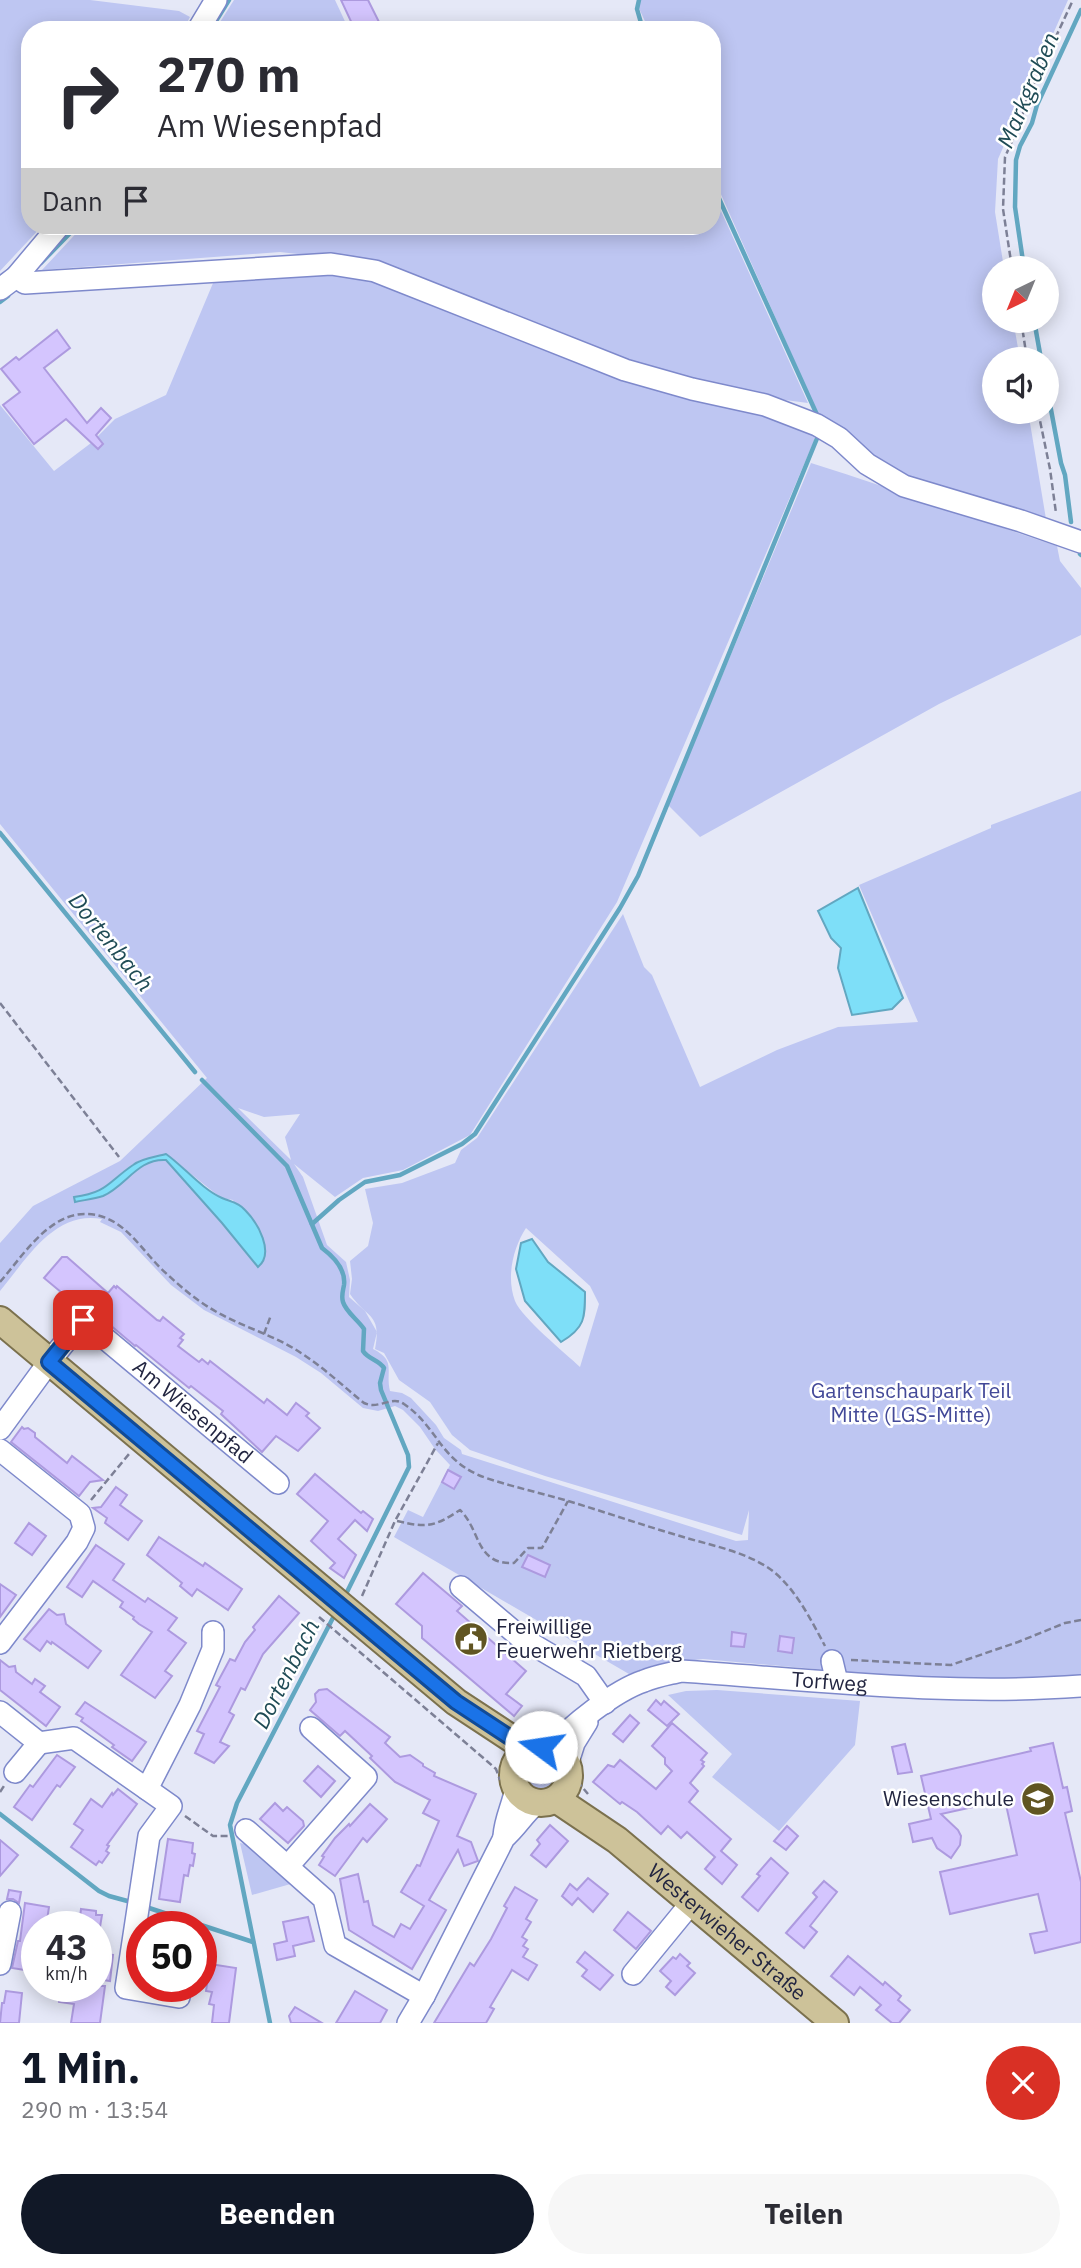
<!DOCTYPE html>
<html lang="de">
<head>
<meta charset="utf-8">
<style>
	body { margin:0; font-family:"IBM Plex Sans",sans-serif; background:#f7f7f7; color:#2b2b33; height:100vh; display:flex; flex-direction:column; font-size:26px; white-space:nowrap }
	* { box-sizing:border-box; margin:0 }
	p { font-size:23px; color:#7c7c81 }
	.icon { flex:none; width:38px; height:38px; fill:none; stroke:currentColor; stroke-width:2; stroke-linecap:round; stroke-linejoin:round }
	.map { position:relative; height:2023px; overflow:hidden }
	.panel { display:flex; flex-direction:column; background:#fff; flex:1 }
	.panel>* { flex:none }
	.hud { position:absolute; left:21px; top:21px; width:700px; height:214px; border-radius:28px; box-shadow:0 4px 18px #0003; background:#fff; color:#2b2b33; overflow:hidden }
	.needle { width:46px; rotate:223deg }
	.controls { position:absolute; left:982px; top:256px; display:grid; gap:14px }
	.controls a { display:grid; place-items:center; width:77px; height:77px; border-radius:50%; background:#fff; box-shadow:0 4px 18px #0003; font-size:35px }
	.speed { position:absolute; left:21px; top:1911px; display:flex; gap:14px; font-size:35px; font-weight:700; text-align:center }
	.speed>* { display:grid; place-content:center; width:91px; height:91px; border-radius:50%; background:#fff; box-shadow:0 4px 18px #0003; line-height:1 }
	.speed small { font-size:18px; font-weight:400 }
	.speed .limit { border:10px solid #d22; background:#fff; color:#111 }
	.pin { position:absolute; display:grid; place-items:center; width:60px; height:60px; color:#fff; margin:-30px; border-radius:14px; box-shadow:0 4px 10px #0006 }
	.me { position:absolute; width:77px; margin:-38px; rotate:284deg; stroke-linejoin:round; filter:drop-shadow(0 0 5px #0008) }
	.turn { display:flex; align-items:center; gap:24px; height:147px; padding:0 21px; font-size:32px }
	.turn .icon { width:91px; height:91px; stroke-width:2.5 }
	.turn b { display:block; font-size:49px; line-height:60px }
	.then { display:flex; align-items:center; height:66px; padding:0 21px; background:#0003; gap:14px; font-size:26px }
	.round { display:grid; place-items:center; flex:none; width:74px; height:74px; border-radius:37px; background:#f7f7f7 }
	.summary { display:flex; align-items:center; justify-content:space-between; height:119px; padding:0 21px }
	h1 { font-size:42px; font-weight:700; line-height:52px; color:#111827 }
	.action { display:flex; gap:14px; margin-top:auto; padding:14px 21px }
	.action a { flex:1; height:80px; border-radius:42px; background:#111827; color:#fff; font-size:28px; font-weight:700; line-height:80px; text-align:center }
	.action a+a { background:#f7f7f7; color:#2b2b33 }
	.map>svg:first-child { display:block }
</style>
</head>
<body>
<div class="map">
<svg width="1081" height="2023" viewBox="0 0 1081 2023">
	<rect width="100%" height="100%" fill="#e5e8f7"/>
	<g fill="#bec6f2" fill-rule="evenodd">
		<polygon points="0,0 90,0 179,11 190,17 183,30 30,30 30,226 42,226 0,271"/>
		<polygon points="234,0 335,0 349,30 215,30"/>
		<polygon points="640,0 1068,0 998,159 995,212 1004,268 994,268 994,320 1013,320 1020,359 994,359 994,411 1028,411 1047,525 904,483 821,421 712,174 712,30 649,30 637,4"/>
		<polygon points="712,191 808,403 739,394 626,364 333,258 280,252 42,270 83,226 712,226"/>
		<path d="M321 271 379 281 816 431 814 441 617 902 470 1135 403 1170 363 1178 335 1197 294 1164 303 1177 327 1245 346 1262 350 1280 349 1297 365 1311 377 1332 373 1349C397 1361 385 1371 390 1391L402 1393 411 1398 436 1425 444 1438 461 1450 462 1454 736 1541 748 1540 749 1510 742 1535 545 1476 470 1450 452 1435 430 1402 399 1380 384 1353 375 1349C382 1313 367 1319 350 1294L352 1279 350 1261 368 1246 373 1223 365 1189 402 1183 455 1163 461 1150 477 1138 623 914 644 967 652 975 700 1087 777 1050 838 1027 918 1022 859 885 991 828V825L1081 791V1676L1046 1680 927 1679 703 1659 654 1665 629 1674 394 1537 408 1510 423 1517 450 1465 435 1449 420 1427 403 1410 395 1406 378 1411 363 1408 321 1373 296 1357 204 1310 171 1285 121 1232 100 1222 102 1219C54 1210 26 1260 0 1291V1243L33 1206 120 1161 207 1078 0 824V405L54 471 91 443 115 419 166 395 216 276ZM238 1108 264 1117 300 1114 285 1137 291 1160ZM166 1154 221 1198 233 1200 257 1267 222 1223 166 1160C138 1158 126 1186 103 1196 95 1199 83 1200 75 1202L74 1197C107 1193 108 1181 133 1164 142 1158 156 1157 166 1154ZM526 1228 590 1286 599 1304 580 1367C565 1353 522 1318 515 1301 506 1277 513 1248 526 1228Z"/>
		<path d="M811 463C894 489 975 519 1057 546L1060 561 1081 588V635L939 704 700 837 668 805Z"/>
		<polygon points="717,1690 860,1701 855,1745 779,1831 712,1777 732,1754 668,1695 686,1691"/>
		<circle cx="541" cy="1776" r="14"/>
		<polygon points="240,1843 250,1845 294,1883 252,1895"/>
	</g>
	<g fill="#7edff8" stroke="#62a7c1" stroke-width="2">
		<polygon points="858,888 903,998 892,1009 852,1015 838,968 841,948 831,938 818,911"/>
		<path d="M166 1154C183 1166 203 1190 222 1198 231 1202 238 1202 245 1210 258 1223 275 1253 258 1267L222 1223 166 1160C138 1158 126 1186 103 1196 94 1199 84 1200 75 1202L74 1197C107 1193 108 1182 133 1165 142 1158 156 1157 166 1154Z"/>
		<path d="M532 1239 548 1262 585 1292C585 1318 585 1328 561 1342L525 1301 516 1269 521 1243Z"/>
	</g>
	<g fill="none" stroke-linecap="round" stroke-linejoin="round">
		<g stroke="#62a7c1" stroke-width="4.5">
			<polyline points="639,0 637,9 643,30"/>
			<polyline points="211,29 229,0"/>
			<polyline points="712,183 818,417"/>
			<polyline points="41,263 77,226"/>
			<polyline points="1024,268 1015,207 1016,160 1020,146 1032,123 1037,105 1081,10"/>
			<polyline points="0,302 8,296"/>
			<polyline points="1034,320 1041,359"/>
			<polyline points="1046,383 1061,463 1065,475 1071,522"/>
			<polyline points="1080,554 1081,555"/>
			<polyline points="0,833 195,1072"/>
			<path d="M202 1080 287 1166 322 1248C334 1257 346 1269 344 1285 343 1291 341 1296 343 1302 346 1312 358 1320 364 1329L363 1351C368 1359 379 1360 384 1368L380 1383 381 1390 408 1455 409 1467 344 1598"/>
			<polyline points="312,1224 339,1200 365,1182 400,1175 462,1144 475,1134 620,908 638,876 818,436"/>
			<polyline points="0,1814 99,1891 109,1896 131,1902"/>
			<polyline points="146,1907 253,1942"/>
			<polyline points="270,2023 230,1825 237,1803 336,1612"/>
		</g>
	</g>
	<g fill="#d4c5fe" stroke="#ad9adf" stroke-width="2">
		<polygon points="341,0 368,0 383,30 355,30"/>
		<polygon points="57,330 70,348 44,368 87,423 101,408 111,418 96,435 103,444 98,449 66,419 34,444 3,405 20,392 1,369 16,357 19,360"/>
		<polygon points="62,1257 67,1257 108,1293 114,1286 116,1288 117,1286 157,1320 160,1321 163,1317 184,1334 180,1338 183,1340 178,1346 199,1362 202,1359 208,1364 210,1361 264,1403 267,1399 287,1415 296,1403 309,1413 306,1416 320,1428 298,1451 276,1436 262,1452 221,1414 223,1411 191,1386 189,1388 136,1345 135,1346 103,1319 105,1317 79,1295 73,1302 44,1278"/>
		<polygon points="22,1427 24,1429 28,1428 35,1433 35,1437 67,1463 72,1456 103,1480 90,1482 79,1496 11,1442"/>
		<polygon points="448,1470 461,1477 454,1489 442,1482"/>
		<polygon points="315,1474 361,1513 363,1511 373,1519 367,1531 355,1520 338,1539 356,1555 344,1578 330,1568 335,1563 311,1541 328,1521 297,1494"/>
		<polygon points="116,1487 127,1495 120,1505 142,1521 128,1540 105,1523 107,1518 93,1508 101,1507"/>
		<polygon points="29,1523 46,1536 32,1555 15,1543"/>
		<polygon points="159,1537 203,1566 205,1563 242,1589 228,1610 197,1589 192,1596 180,1586 182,1583 147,1555"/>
		<polygon points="96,1545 124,1564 113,1580 145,1602 148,1598 177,1618 168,1630 186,1643 165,1671 172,1676 155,1698 121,1675 152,1632 139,1624 133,1619 134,1617 120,1607 123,1602 93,1581 82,1597 67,1587"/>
		<polygon points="528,1555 550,1565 545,1577 522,1567"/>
		<polygon points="423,1573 462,1606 457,1611 526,1671 506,1694 522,1706 514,1716 422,1638 422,1626 396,1604"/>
		<polygon points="0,1584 16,1595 0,1617"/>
		<polygon points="279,1596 299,1613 263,1654 245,1690 241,1688 229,1712 234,1715 220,1742 229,1746 214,1763 195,1753 204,1734 197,1731 220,1687 216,1685 230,1659 235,1661 245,1642 255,1630 253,1627"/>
		<polygon points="49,1609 57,1615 64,1614 66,1624 101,1651 88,1668 52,1642 51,1644 47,1641 40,1651 24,1639"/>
		<polygon points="732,1632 746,1634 744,1647 731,1646"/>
		<polygon points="780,1636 794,1638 792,1653 778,1651"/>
		<polygon points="0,1660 9,1667 15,1666 16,1672 32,1684 35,1679 45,1686 40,1692 60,1707 46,1726 0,1690"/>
		<polygon points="327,1689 390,1737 385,1743 400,1757 410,1755 423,1764 423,1766 435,1773 434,1776 476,1794 457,1836 471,1842 478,1861 464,1866 458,1850 429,1900 446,1910 412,1969 349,1930 340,1879 358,1874 364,1902 368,1901 373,1925 394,1937 401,1924 410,1929 424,1906 401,1892 417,1865 420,1866 439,1821 423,1813 430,1800 395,1782 370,1758 372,1756 345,1731 340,1736 310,1710 316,1702 315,1694 319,1690"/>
		<polygon points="656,1700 661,1705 664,1701 679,1714 667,1726 648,1710"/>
		<polygon points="85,1702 146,1742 132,1761 112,1747 114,1745 81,1721 83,1718 76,1714"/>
		<polygon points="630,1715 639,1723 623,1742 613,1734"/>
		<polygon points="672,1723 707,1753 701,1760 704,1762 702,1764 704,1766 690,1783 698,1791 689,1802 731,1839 721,1851 737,1865 722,1884 705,1869 715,1857 687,1832 681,1838 668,1826 661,1834 637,1812 622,1802 620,1804 593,1782 608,1765 614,1767 620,1760 656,1789 672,1771 665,1764 665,1758 652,1746"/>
		<polygon points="1053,1743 1063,1788 1067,1787 1072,1811 1065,1813 1081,1882 1081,1942 1035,1953 1030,1934 1047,1931 1038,1894 950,1914 940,1872 1017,1855 1005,1800 941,1814 958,1830 961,1836 960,1845 951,1858 937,1848 932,1838 913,1842 909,1824 931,1819 921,1776 1031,1751 1030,1748"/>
		<polygon points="905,1744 912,1772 898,1774 892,1747"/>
		<polygon points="57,1755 75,1767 60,1787 57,1785 32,1820 14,1807 30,1785 33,1787"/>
		<polygon points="318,1766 335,1781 321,1797 304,1781"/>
		<polygon points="118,1789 137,1804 107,1845 109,1846 106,1851 109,1853 102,1863 99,1861 96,1865 71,1847 83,1830 74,1824 91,1799 102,1807 112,1793 113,1795"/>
		<polygon points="275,1803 283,1811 287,1807 303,1821 304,1826 288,1843 260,1819"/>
		<polygon points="370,1804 387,1819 367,1842 363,1838 335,1876 319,1865 324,1857 322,1856 335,1838 349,1824 350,1826"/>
		<polygon points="550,1825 568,1841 546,1867 531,1855 540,1844 537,1840"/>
		<polygon points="787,1826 798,1836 786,1850 774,1841"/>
		<polygon points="168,1839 193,1843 192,1853 195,1854 193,1866 190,1865 188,1876 184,1875 180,1902 159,1899"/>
		<polygon points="0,1840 18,1855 0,1876"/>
		<polygon points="771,1858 788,1873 758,1911 742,1897 760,1876 757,1874"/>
		<polygon points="588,1878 608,1894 593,1912 578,1898 572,1905 562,1896 570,1884 577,1890"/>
		<polygon points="824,1881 837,1892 810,1926 817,1932 804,1948 786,1933 817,1897 813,1893"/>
		<polygon points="515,1887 537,1900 526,1919 531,1922 522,1937 527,1940 523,1946 528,1949 523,1957 537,1965 528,1980 512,1970 490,2007 494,2009 486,2023 434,2023 470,1963 474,1966 491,1939 507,1908 504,1906"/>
		<polygon points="9,1890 21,1892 19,1903 13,1899 7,1899"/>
		<polygon points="25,1903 49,1907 46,1927 37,1927 37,1972 12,1968 18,1941 20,1941"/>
		<polygon points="81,1909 96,1911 96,1915 102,1915 100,1927 79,1927"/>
		<polygon points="628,1912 651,1931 636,1949 614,1930"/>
		<polygon points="308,1917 314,1941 293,1946 295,1956 277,1960 274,1944 287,1941 283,1922"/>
		<polygon points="585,1952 613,1975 600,1990 582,1976 587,1970 577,1962"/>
		<polygon points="96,1953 113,1955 110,1981 96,1979"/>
		<polygon points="680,1954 690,1963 687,1966 695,1973 675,1995 666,1987 671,1981 660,1971 673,1957 676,1959"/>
		<polygon points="848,1956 883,1985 885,1982 901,1996 898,2000 910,2010 899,2023 892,2023 876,2010 881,2005 860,1987 854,1995 831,1976"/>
		<polygon points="210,1964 236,1968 229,2023 212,2023 214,2005 209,2004 212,1992 206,1991"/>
		<polygon points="61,1986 105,1986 100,2023 71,2023 74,2004 59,2002"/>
		<polygon points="6,1991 22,1993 19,2023 0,2023 2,2003 4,2003"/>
		<polygon points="355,1991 387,2010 380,2023 336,2023"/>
		<polygon points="295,2007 322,2023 291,2023 289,2016"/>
	</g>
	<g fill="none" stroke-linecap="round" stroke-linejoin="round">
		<g stroke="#7e89cb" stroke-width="24">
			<g id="minor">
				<polyline points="198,30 216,0"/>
				<polyline points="16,277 25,283 331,264 375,271 625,370 692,389 765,405 817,425 839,438 867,464 904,486 1021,521 1081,542"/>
				<polyline points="0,289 16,277 59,226"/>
				<path id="s1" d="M0 1429 49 1362 83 1320 278 1483"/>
				<polyline points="0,1450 80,1514 84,1528 77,1542 0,1643"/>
				<polyline points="461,1587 520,1637 586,1676 605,1703"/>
				<polyline points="832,1661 837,1682"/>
				<polyline points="0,1712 39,1743 74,1738 171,1806 149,1836 126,1988 179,1997"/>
				<path id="s2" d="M550 1749C571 1726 614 1691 644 1681 656 1676 669 1674 681 1671 814 1680 948 1696 1081 1686"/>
				<polyline points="567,1765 574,1743 587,1722"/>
				<polyline points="15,1772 39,1743"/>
				<polyline points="147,1789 190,1705 213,1649 213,1632"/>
				<polyline points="246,1830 324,1899 335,1945 424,1996"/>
				<path d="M504 1836C505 1819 513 1805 516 1788"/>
				<polyline points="288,1866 366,1777 311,1728"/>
				<polyline points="0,1964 10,1912"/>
				<polyline points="633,1974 692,1902"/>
				<path d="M408 2023 424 1996 504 1838C517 1827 524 1813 537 1803"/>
			</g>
		</g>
		<g stroke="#7b714e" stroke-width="30">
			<g id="major">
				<polyline points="0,1320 456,1702 529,1750"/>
				<circle cx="541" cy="1775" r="28"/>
				<path id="s3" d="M556 1799 617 1840 835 2023"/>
			</g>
		</g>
		<g stroke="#7d8096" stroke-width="2.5" stroke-dasharray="7 3.5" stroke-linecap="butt">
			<polyline points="1012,268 1003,209 1005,157 1021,121 1026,101 1073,0"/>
			<polyline points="1021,320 1027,359"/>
			<polyline points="1038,411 1050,469 1056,513"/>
			<polyline points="0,1003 119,1157"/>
			<path d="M0 1282C22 1257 48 1214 85 1214 125 1214 141 1252 168 1275 181 1287 195 1299 210 1308 238 1326 273 1334 301 1353 323 1367 343 1386 364 1403 379 1410 392 1395 404 1404 439 1428 439 1461 486 1478 513 1487 541 1493 568 1501 605 1512 642 1525 680 1536 709 1545 744 1551 770 1569 795 1587 811 1620 825 1646"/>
			<polyline points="264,1334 271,1315"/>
			<polyline points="91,1500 129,1454"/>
			<path d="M397 1521C427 1528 434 1527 460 1510 481 1530 475 1565 514 1563L528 1548H542L568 1501"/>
			<polyline points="362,1596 395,1521 438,1443"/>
			<polyline points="319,1617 488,1762 496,1769 500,1780"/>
			<polyline points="851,1660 951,1665 1018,1642 1065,1623 1081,1620"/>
			<polyline points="577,1781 588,1794"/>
			<polyline points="0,1792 4,1786"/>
			<polyline points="185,1816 213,1836 228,1836"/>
		</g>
		<use href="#minor" stroke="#fff" stroke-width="21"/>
		<use href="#major" stroke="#cdc299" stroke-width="26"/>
	</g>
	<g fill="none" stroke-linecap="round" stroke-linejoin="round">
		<g stroke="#114b97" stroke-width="18">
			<polyline id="route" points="83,1320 49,1362 456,1702 529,1750 541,1747"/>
		</g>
		<use href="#route" stroke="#1a73e8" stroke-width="12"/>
	</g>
	<defs>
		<g id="civic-disc" transform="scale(1.75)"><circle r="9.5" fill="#615522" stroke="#fff"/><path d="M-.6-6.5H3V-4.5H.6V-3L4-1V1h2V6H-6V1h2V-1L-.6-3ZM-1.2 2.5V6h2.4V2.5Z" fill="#fff"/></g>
		<g id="school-disc" transform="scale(1.75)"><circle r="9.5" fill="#615522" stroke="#fff"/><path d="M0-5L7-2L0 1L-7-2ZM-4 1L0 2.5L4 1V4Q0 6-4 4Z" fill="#fff"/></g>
	</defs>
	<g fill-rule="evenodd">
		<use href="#civic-disc" x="471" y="1639"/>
		<use href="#school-disc" x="1038" y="1799"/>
	</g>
	<g text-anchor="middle" stroke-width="5" stroke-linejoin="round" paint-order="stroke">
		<g font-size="21" fill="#434998" stroke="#fff">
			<text x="911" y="1398">Gartenschaupark Teil<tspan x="911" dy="24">Mitte (LGS-Mitte)</tspan></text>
		</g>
		<g font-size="21" fill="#222540" stroke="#fff">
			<text dy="7" stroke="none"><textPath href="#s1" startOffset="280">Am Wiesenpfad</textPath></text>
			<text dy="7" stroke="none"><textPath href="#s2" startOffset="304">Torfweg</textPath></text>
			<text dy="7" stroke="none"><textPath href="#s3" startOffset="217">Westerwieher Straße</textPath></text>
		</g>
		<g font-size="21" fill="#222540" stroke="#fff" text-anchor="start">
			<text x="496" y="1634">Freiwillige<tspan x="496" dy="24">Feuerwehr Rietberg</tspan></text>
			<text x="1014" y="1806" text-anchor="end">Wiesenschule</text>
		</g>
		<g font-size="23" font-style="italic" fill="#1f4b55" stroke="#fff">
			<text transform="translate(1028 90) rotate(-67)" y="8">Markgraben</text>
			<text transform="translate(111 942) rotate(51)" y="8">Dortenbach</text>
			<text transform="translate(286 1674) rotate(-63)" y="8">Dortenbach</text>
		</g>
	</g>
</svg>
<div class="controls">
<a><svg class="needle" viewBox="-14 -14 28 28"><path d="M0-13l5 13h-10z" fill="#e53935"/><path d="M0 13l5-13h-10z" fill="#7c7c81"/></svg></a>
<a><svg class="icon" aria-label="sound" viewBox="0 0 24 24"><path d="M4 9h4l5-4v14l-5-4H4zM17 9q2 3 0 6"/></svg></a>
</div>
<div class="speed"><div>43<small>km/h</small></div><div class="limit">50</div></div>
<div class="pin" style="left:83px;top:1320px;background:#d93025"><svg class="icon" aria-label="arrive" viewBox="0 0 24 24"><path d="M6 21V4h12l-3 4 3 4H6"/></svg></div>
<svg class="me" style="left:541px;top:1747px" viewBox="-20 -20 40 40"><circle r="19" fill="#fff"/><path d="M0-13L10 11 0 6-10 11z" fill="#1a73e8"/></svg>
<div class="hud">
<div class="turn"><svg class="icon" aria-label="right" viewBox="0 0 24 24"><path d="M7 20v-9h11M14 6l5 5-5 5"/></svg><div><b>270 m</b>Am Wiesenpfad</div></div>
<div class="then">Dann<svg class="icon" aria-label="arrive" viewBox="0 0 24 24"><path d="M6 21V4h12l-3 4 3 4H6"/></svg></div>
</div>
</div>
<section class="panel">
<div class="summary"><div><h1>1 Min.</h1><p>290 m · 13:54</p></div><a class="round" style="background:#d93025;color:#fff"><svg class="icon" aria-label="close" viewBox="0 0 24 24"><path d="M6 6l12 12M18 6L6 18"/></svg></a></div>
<div class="action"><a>Beenden</a><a>Teilen</a></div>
</section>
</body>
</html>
